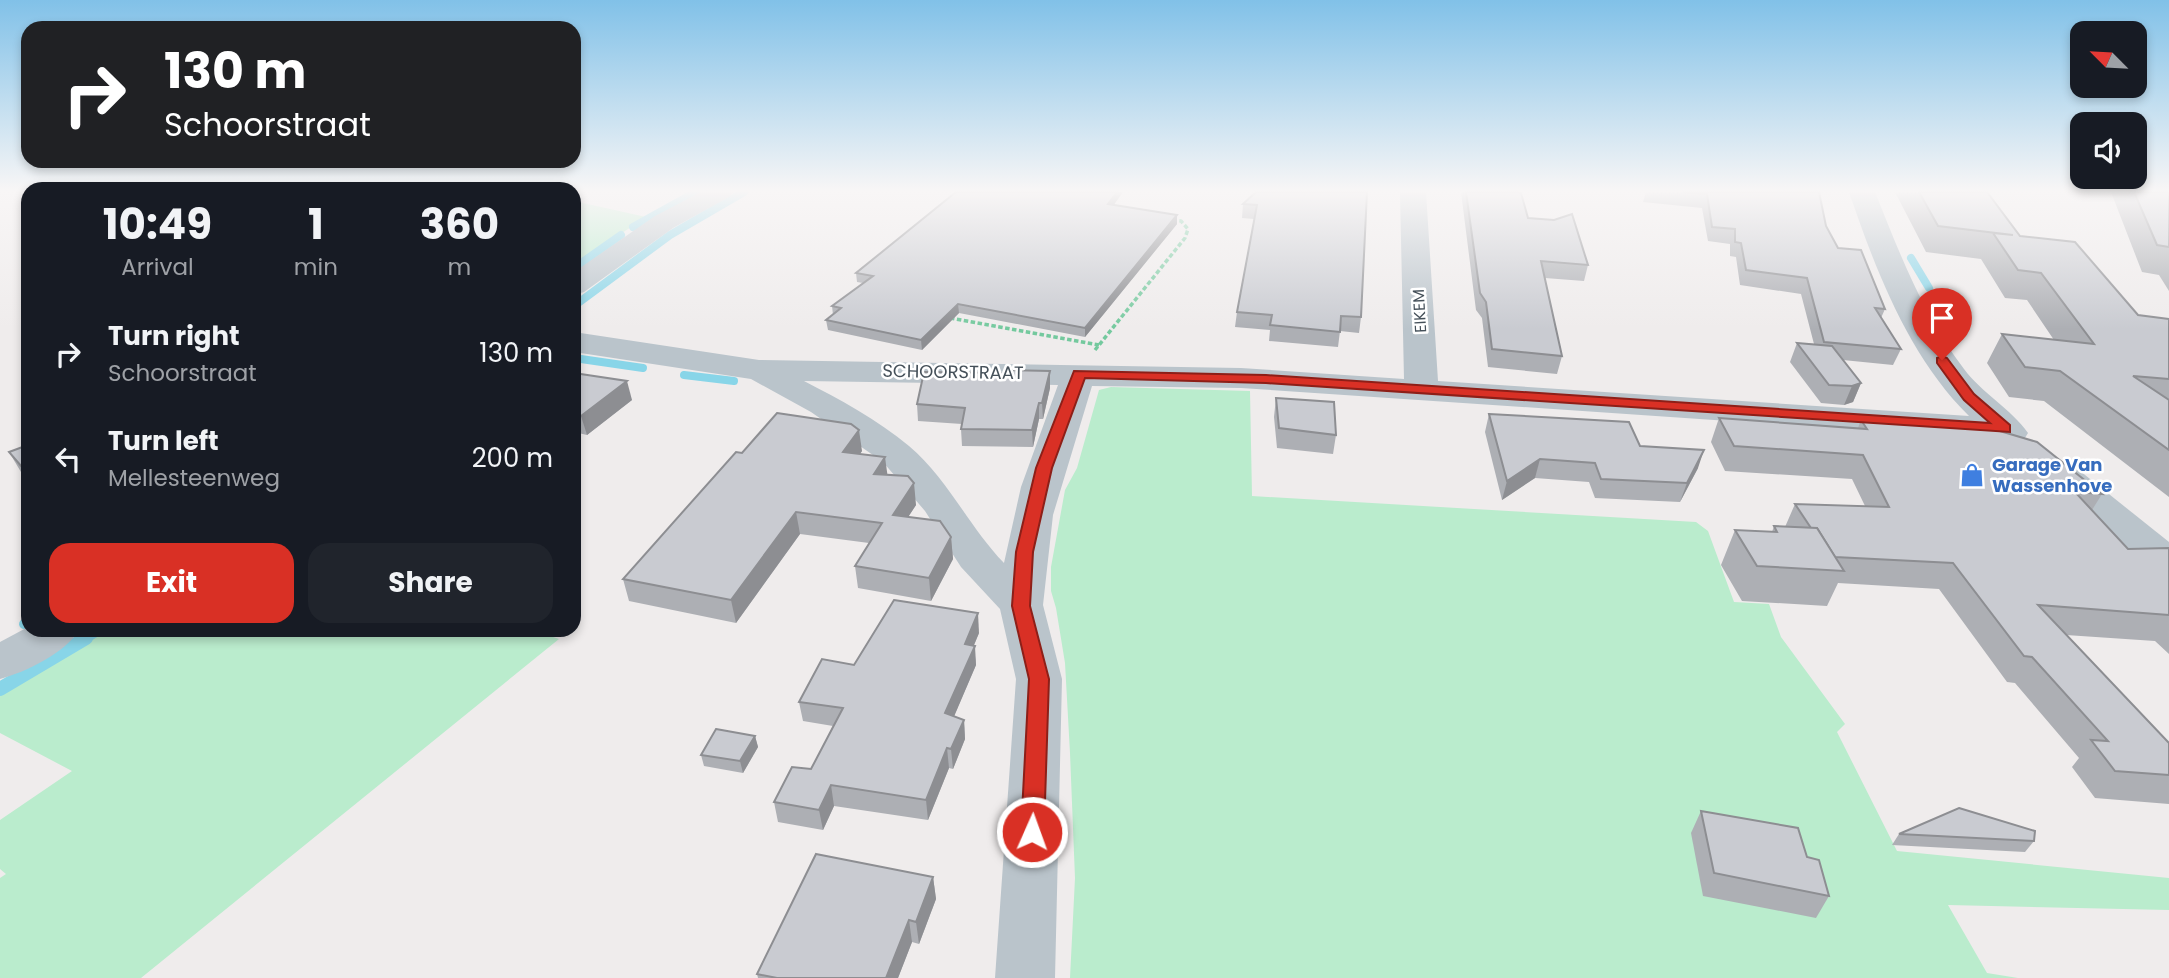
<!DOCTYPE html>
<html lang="en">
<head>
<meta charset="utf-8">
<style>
	body { margin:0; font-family:Poppins,sans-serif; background:#20242c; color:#f1f3f6; height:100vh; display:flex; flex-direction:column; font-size:26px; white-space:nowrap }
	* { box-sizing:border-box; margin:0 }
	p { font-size:23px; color:#9ea1a6 }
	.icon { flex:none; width:38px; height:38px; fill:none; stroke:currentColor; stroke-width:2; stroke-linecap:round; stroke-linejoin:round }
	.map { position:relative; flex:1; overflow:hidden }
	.drawer { position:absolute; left:21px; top:182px; width:560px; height:455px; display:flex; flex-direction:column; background:#171b24; border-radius:21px; box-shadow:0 4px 10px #0003 }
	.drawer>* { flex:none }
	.top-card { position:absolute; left:21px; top:21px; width:560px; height:147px; border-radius:21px; box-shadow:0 4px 10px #0003; background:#202124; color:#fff; overflow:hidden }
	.needle { width:46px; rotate:294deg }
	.controls { position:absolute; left:2070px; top:21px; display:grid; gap:14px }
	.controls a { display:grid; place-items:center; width:77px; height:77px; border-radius:14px; background:#171b24; box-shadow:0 4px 10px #0003; font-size:35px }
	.pin { position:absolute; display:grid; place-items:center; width:60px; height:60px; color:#fff; margin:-72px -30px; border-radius:50% 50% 50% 0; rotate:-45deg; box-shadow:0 0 7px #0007 }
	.pin .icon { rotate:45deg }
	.me { position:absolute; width:77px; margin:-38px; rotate:2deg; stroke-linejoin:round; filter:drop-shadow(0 0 5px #0008) }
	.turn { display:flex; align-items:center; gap:24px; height:147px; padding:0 28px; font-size:32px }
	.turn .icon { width:91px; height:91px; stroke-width:2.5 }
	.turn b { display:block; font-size:49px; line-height:60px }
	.eta { display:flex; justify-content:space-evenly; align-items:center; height:119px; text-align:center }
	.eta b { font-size:42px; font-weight:700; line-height:49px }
	.cta { display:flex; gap:14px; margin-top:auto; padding:14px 28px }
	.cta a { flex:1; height:80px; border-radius:21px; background:#d93025; color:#fff; font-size:28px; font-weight:700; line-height:80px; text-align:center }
	.cta a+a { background:#20242c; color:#f1f3f6 }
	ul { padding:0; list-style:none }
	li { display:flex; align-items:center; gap:21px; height:105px; padding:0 28px }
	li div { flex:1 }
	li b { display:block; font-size:26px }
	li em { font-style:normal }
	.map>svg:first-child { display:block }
</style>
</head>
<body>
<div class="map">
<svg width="2169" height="978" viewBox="0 0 2169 978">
	<rect width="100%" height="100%" fill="#efecec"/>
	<g fill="#baeccd">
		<polygon points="574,201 646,217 574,265"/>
		<polygon points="1111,387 1250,391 1252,496 1696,522 1708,531 1734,602 1769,604 1781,637 1845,724 1837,732 1897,851 2169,878 2169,910 1948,905 1987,973 2018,978 1070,978 1075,878 1070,753 1065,663 1056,608 1051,591 1051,567 1065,490 1077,468 1099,390"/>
		<polygon points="108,630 332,630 341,633 346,630 533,630 559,639 141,978 0,978 0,878 6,874 0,869 0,820 72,771 0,733 0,694"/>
	</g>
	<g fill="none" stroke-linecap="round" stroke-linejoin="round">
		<g stroke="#88d5e8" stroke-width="8">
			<polyline points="633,227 696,192"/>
			<polyline points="1911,258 1929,288"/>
			<polyline points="574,268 621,235"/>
			<polyline points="1932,295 1940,309"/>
			<polyline points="574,306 670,235 744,192"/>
			<polyline points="1947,323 1955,339"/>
			<polyline points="574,358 643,368"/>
			<polyline points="684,375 734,381"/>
		</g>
		<g stroke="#88d5e8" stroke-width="10">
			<polyline points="24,624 28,622"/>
			<polyline points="83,640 99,630"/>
		</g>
		<polyline stroke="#88d5e8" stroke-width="14" points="0,689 86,638"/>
		<g stroke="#74c99e" stroke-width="3.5" stroke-dasharray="4.5 2.5" stroke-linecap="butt">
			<polyline points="950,318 1099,345"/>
			<polyline points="1095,350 1185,238 1188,229 1181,221 1172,220"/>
		</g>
		<g fill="#bac4cb" fill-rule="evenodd">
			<polygon points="701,192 733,192 729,197 673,228 584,292 574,295 574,272 655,216"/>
			<path d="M1400 192H1426L1438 381 1969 416C1909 357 1876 271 1849 192H1875C1899 252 1924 317 1964 369 1982 393 2011 409 2028 433L2023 441 2010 444 1996 439 1241 388 1092 386 1053 515 1043 605 1062 679 1055 978H995L1016 679 1000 609 961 567 925 511 883 462 811 412 751 379 574 352V332L759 360 1241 368 1404 379ZM804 381 1058 385 1021 487 1004 563C969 527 948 479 909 446 878 420 839 399 804 381Z"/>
			<polygon points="2057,460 2070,463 2169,542 2169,576 2154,572 2044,479 2038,471 2044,463"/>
			<path d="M28 627V630H79C65 653 26 672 0 679V642Z"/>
		</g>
	</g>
	<g fill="#adafb4">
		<polygon points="956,192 1123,192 1113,205 1177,224 1085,337 959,313 922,350 828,330 826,320 833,315 832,306 863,283 857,282 856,273"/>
		<polygon points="1256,192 1361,317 1359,333 1340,331 1338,347 1269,341 1270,330 1235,327 1237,312 1254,219 1242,218 1243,204"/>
		<polygon points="1461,192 1517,192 1528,218 1588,265 1584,281 1545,278 1562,356 1557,374 1488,367 1482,318 1476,310"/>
		<polygon points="1646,192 1819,192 1826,226 1838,248 1885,309 1881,318 1901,349 1893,365 1843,360 1861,383 1853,402 1844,405 1821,403 1790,362 1797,343 1814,344 1801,294 1740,285 1736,257 1730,256 1730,244 1708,241 1702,208 1643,202"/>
		<polygon points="1895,192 1987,192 2020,236 2138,315 2169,319 2169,497 2044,401 2009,397 1987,363 2002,334 2054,340 2027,300 2005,298 1981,259 1926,252"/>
		<polygon points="2111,192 2169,192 2169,291 2159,275 2142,272"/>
		<polygon points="574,373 632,400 587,435 574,432"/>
		<polygon points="1050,388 1043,419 1039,419 1033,447 962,446 961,429 962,424 918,421 917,404"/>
		<polygon points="1276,398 1336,435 1333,454 1277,448 1274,417"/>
		<polygon points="1489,414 1640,446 1698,468 1680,502 1595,498 1589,482 1535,478 1502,500 1485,432"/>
		<polygon points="1719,418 1858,428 1861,420 2102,494 2092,510 2128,549 2169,548 2169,654 2155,641 2066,635 2169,743 2169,804 2095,798 2072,767 2079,758 2015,683 2007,682 1939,589 1838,583 1827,606 1742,601 1721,565 1735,530 1772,532 1774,526 1785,527 1795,504 1865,506 1852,479 1725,471 1711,442"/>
		<polygon points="28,445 28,479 21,472 9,452"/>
		<polygon points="862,451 860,454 887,474 916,505 908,517 951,537 953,559 931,601 858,588 855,566 869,543 800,534 736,623 629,601 623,579 742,453"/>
		<polygon points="979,633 974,645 976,665 954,716 964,720 965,739 953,769 949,768 928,820 834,806 823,830 778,822 774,802 811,769 833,726 803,721 799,702 854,665"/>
		<polygon points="755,736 758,747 743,773 704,766 701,755"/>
		<polygon points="1701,811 1807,857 1829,896 1816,918 1703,896 1691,833"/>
		<polygon points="1899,834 2034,841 2025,852 1892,845"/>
		<polygon points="933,877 936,899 919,944 912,942 898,978 758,978 757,974"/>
	</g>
	<g fill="#8d8e92">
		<polygon points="1117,192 1123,192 1108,213 1108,204"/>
		<polygon points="1177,215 1177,224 1085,337 1085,328"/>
		<polygon points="958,304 959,313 922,350 921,340"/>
		<polygon points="1050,371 1050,388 1043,419 1042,403"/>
		<polygon points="627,381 632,400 587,435 581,416"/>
		<polygon points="1861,383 1853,402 1844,405 1852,386"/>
		<polygon points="1039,403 1039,419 1033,447 1032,430"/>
		<polygon points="859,430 862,451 846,473 843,452"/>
		<polygon points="1704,450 1698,468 1680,502 1687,483"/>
		<polygon points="885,457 888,479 874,474"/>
		<polygon points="1540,459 1535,478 1502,500 1507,481"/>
		<polygon points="914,483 916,505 895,537 893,515"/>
		<polygon points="796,512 800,534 736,623 731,600"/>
		<polygon points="951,537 953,559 931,601 929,578"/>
		<polygon points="978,613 979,633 966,664 965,644"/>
		<polygon points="975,646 976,665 947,733 945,713"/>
		<polygon points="964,720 965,739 953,769 951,749"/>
		<polygon points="755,736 758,747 743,773 740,761"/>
		<polygon points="947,748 949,768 928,820 926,800"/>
		<polygon points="831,785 834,806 823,830 819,810"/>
		<polygon points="933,877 936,899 919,944 916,922"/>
		<polygon points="909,920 912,942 898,978 886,978"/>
	</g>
	<g fill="#c9cbd1" stroke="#8d8e92" stroke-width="2">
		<polygon points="956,192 1117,192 1108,204 1177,215 1085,328 958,304 921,340 826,320 841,308 832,306 873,276 856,273"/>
		<polygon points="1256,192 1367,192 1361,317 1341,316 1340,332 1270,325 1272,315 1237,312 1257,205 1243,204"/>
		<polygon points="1466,192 1517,192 1521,193 1528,218 1554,220 1572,214 1588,265 1541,261 1562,356 1492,349 1486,302 1480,293"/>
		<polygon points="1683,192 1819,192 1826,226 1838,248 1861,250 1885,309 1875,308 1901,349 1824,342 1807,278 1746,270 1741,243 1735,242 1735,229 1712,227 1707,194"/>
		<polygon points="1919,192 1987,192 2020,236 2075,242 2138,315 2169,319 2169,379 2133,376 2169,400 2169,450 2060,371 2025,367 2002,334 2094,344 2041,273 2018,270 1993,233 2013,235 1938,226"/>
		<polygon points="2134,192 2169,192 2169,247 2157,245"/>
		<polygon points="1797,343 1832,346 1861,383 1852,386 1829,385"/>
		<polygon points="1006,370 1050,371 1042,403 1039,403 1032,430 961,429 965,408 917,404 924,372 1005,373"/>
		<polygon points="574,373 627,381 581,416 574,414"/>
		<polygon points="1276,398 1334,402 1336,435 1279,428"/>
		<polygon points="777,413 851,424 859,430 843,452 885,457 874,474 908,476 914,483 893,515 940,521 951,537 929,578 855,566 882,523 796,512 731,600 623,579 736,452 742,453"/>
		<polygon points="1489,414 1629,422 1640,446 1704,450 1687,483 1601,479 1595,463 1540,459 1507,481"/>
		<polygon points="1719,418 1867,429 1861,420 1993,429 2037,442 2102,494 2075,492 2128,549 2169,548 2169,615 2038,605 2169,743 2169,775 2115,771 2091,740 2108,741 2032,657 2024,656 1953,563 1835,557 1817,528 1811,528 1795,504 1889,507 1863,455 1734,446"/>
		<polygon points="28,445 28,474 9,452"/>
		<polygon points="1774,526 1817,528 1844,571 1757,566 1735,530 1777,532"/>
		<polygon points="894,600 978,613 965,644 975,646 945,713 964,720 951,749 947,748 926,800 831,785 819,810 774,802 792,767 811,769 843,708 799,702 822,659 854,665"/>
		<polygon points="716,729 755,736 740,761 701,755"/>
		<polygon points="1959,808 2035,831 2034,841 1899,834"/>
		<polygon points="1701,811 1798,828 1807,857 1819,860 1829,896 1714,873"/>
		<polygon points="816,854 933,877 916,922 909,920 886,978 777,978 757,974"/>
	</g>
	<linearGradient id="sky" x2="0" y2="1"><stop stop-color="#81c1e8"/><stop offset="0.58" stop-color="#f8f6f6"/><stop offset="1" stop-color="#f8f6f6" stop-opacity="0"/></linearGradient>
	<rect width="2169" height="329" fill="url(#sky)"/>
	<polygon fill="#d93025" stroke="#8d1f18" stroke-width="2" points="1942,356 1947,358 1974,394 2010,425 2010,432 1266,383 1085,378 1052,468 1033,552 1030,606 1049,679 1044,832 1040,839 1032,841 1025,839 1021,832 1029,679 1012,606 1016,552 1036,468 1074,371 1266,375 1990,423 1964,400 1937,363 1937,358"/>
	<defs>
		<g id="shop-bare" transform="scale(1.89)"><path d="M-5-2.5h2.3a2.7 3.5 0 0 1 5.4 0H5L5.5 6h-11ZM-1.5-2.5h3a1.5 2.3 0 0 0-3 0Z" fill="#3f7fe0" stroke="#fff" stroke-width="2.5" paint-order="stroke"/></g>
	</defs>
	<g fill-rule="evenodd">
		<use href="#shop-bare" x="1972" y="475"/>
	</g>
	<g text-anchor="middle" stroke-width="5" stroke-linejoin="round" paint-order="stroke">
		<g font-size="16" fill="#455059" stroke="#fff">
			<text transform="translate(1419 311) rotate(-93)" y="6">EIKEM</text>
		</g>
		<g font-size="18" fill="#455059" stroke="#fff">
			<text transform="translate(953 372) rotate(1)" y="6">SCHOORSTRAAT</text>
		</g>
		<g font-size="18" font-weight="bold" fill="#366cbe" stroke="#fff" text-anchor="start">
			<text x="1992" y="471">Garage Van<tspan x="1992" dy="21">Wassenhove</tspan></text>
		</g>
	</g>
</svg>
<div class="controls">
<a><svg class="needle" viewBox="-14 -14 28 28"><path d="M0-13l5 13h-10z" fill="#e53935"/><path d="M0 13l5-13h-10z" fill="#9ea1a6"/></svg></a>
<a><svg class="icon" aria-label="sound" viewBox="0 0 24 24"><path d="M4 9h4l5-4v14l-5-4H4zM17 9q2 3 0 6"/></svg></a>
</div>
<div class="pin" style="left:1942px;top:360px;background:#d93025"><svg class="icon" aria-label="arrive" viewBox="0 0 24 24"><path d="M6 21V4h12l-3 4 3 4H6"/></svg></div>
<svg class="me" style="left:1032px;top:832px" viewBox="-20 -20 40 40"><circle r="17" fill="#d93025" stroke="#fff" stroke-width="3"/><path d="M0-11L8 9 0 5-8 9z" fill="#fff"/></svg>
<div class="top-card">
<div class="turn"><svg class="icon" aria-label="right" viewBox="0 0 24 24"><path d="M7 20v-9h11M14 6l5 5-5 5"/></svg><div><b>130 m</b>Schoorstraat</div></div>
</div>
<section class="drawer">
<div class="eta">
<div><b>10:49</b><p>Arrival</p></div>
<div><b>1</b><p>min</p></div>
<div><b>360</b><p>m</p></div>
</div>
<ul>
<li><svg class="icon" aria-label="right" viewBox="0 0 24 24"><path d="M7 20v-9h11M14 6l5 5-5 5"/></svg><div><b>Turn right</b><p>Schoorstraat</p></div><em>130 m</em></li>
<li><svg class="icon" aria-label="left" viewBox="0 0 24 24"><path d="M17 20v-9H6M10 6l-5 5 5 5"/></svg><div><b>Turn left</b><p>Mellesteenweg</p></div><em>200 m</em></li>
</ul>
<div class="cta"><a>Exit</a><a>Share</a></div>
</section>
</div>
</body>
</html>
